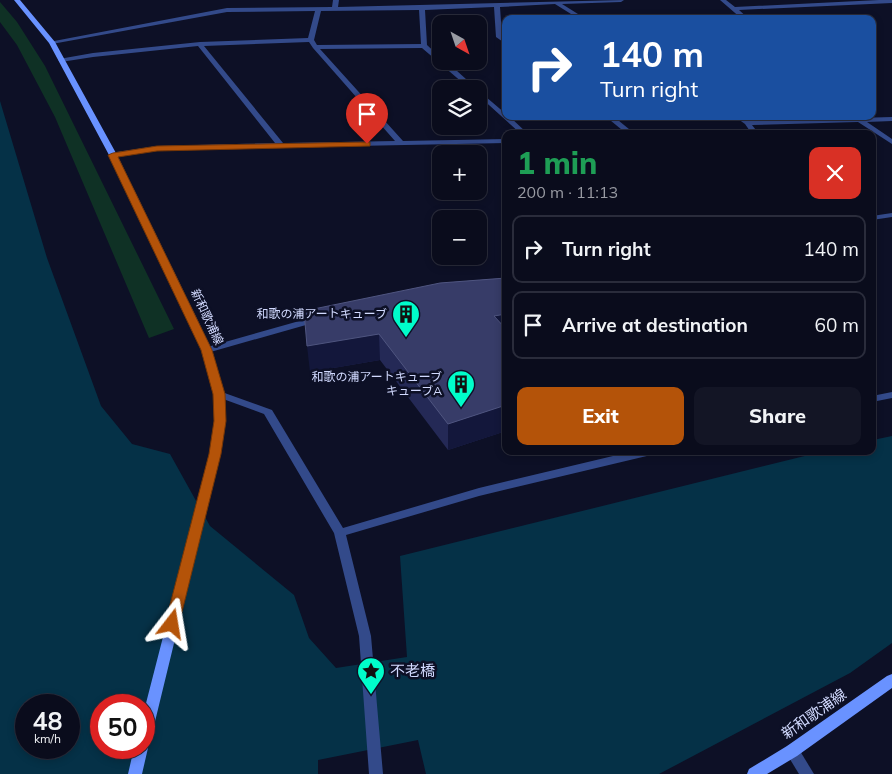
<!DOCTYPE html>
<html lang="en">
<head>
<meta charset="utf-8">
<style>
	body { margin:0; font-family:Mulish,"Noto Sans JP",sans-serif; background:#131525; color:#f1f3f6; height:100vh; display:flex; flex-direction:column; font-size:19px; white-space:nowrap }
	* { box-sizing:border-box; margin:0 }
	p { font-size:16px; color:#999ba3 }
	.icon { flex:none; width:28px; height:28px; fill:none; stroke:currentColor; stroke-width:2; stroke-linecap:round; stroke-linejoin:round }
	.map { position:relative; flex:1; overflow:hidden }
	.side { position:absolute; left:502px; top:130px; width:374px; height:325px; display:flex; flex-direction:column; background:#0a0c1c; border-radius:10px; box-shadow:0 2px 8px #0003,0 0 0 1px #2a2c3b }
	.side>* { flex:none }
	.top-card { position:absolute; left:502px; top:15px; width:374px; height:105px; border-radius:10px; box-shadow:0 2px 8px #0003,0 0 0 1px #2a2c3b; background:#1a4fa0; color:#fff; overflow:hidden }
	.needle { width:32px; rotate:140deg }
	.controls { position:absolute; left:432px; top:15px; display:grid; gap:10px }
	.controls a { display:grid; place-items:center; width:55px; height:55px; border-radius:10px; background:#0a0c1c; box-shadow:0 2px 8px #0003,0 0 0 1px #2a2c3b; font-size:25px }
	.speed { position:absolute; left:15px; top:694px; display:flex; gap:10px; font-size:25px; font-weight:700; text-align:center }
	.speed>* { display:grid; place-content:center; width:65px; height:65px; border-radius:50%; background:#0a0c1c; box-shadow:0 2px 8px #0003,0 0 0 1px #2a2c3b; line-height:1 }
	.speed small { font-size:12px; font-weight:400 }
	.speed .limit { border:8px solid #d22; background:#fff; color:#111 }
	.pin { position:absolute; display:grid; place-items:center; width:42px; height:42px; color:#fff; margin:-51px -21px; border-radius:50% 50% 50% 0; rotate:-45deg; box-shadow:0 0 5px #0007 }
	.pin .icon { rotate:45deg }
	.me { position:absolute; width:55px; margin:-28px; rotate:14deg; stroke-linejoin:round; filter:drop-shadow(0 0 4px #0008) }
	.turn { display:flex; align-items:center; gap:18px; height:105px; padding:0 15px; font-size:22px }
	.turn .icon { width:65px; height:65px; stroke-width:2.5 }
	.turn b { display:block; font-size:35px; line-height:42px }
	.round { display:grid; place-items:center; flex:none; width:52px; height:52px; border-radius:10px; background:#131525 }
	.overview { display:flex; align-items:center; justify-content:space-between; height:85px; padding:0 15px }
	h1 { font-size:30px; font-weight:800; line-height:38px; color:#1e9e55 }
	.cta { display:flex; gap:10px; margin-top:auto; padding:10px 15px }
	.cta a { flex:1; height:58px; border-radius:10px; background:#b45309; color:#fff; font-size:20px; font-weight:800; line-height:58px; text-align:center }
	.cta a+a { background:#131525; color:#f1f3f6 }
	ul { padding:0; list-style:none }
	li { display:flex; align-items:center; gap:15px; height:68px; margin:0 10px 8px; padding:0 5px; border:2px solid #2a2c3b; border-radius:10px }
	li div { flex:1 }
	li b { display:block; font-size:19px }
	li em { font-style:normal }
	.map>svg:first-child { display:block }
</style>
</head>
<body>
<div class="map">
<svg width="892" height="774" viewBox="0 0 892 774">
	<rect width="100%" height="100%" fill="#0d1026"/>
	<polygon fill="#0f3125" points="0,2 17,22 45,66 174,329 149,338 55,117 17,45 0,22"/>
	<path fill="#053147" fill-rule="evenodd" d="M0 101 47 258 101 406 132 444 170 454 210 526 294 595 309 638 336 668 407 657 400 556 825 451H872L873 440 892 436V643L850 673 659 774H426L418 740 318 760V774H0ZM26 705H69V748H26ZM101 705H144V748H101Z"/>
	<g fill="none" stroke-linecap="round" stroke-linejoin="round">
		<g fill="#334a8a" fill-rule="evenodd">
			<path d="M333 0H339L338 7 624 0 621 2 562 4 586 19H579L555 4 500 7 502 36 506 39V44L496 37 494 7 425 10 427 45 441 58V61H446L477 89H470L422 48 320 49 403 141 506 139V143L157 150 113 157 109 155 110 153 157 146 275 143 198 46 93 57 61 62 58 60 59 59 93 53 200 42 308 38 315 11 227 12 52 44 49 42 227 8 332 7ZM419 10 421 44 317 45 314 40 321 11ZM309 42 313 48 395 141 283 143 204 46Z"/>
			<polygon points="720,0 726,0 735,7 879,0 892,0 892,3 739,10 749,19 742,19"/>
			<polygon points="479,91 506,114 506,116 509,116 528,134 521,134 479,96"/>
			<polygon points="605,116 613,116 635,134 627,134"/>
			<polygon points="734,116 742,116 749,121 892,117 892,121 867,122 892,139 892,144 858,122 752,125 759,134 752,134 745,124"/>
			<polygon points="892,213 892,217 872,220 872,216"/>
			<polygon points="317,316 320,317 322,319 320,321 207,353 202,350 204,348"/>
			<polygon points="219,391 272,410 343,528 479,488 634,451 656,451 651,455 479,496 346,535 371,636 383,774 369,774 359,636 334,533 264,414 215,396 214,394"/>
			<polygon points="892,392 892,398 872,402 872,396"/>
			<polygon points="792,744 797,746 814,774 799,774 785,751 787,746"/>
		</g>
		<g fill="#6992ff" fill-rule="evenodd">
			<polygon points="14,0 20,0 55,42 117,155 212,350 224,394 225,421 220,454 151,738 149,743 146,744 148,748 142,774 128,774 134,748 144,748 144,711 210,454 215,421 214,394 202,350 109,155 49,43"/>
			<polygon points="892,674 892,688 797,756 767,774 747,774 749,769 787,746 887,676"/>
		</g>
	</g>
	<polygon fill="#242956" points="506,278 506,431 448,450 380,360 310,372 440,283"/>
	<g fill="#13173b">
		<polygon points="506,314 506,339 494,316"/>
		<polygon points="379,334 380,360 310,372 307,346"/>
		<polygon points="506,405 506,431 448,450 448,424"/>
	</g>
	<polygon fill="#373c68" stroke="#4f5580" points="506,278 506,314 494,316 506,329 506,405 448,424 379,334 307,346 304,311 440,283"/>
	<polygon fill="#b45309" stroke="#753606" points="367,142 370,142 370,146 157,151 118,157 212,350 225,394 226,421 221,454 179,624 177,629 172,630 167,629 165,624 209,454 214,421 213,394 201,350 108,155 113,153 157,146"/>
	<defs>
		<g id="building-pin" transform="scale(1.4375)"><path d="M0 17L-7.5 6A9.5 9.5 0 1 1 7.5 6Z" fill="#00fdca" stroke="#0d1026"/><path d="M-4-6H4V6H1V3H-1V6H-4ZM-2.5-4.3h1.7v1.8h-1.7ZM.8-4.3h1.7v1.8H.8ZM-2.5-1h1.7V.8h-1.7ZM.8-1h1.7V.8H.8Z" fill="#111"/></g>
		<g id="sight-pin" transform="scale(1.4375)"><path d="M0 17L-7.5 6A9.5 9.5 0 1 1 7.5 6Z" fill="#00fdca" stroke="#0d1026"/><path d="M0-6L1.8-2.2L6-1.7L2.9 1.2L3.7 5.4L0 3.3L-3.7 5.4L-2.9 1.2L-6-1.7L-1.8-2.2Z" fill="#111"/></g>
	</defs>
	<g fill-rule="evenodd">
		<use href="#building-pin" x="406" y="314"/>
		<use href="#building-pin" x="461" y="384"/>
		<use href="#sight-pin" x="371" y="671"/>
	</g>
	<g text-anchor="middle" stroke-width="5" stroke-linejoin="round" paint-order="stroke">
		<g font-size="12" fill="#d2daff" stroke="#0d1026" text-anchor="end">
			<text x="387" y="318">和歌の浦アートキューブ</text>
			<text x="442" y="381">和歌の浦アートキューブ<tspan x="442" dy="14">キューブA</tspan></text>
		</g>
		<g font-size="12" fill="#d2daff" stroke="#0d1026">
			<text transform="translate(207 317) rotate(65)" y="4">新和歌浦線</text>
		</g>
		<g font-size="15" fill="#d2daff" stroke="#0d1026" text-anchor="start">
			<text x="390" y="676">不老橋</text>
		</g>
		<g font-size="15" fill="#d2daff" stroke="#0d1026">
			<text transform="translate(814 714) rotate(-35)" y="5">新和歌浦線</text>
		</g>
	</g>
</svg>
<div class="controls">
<a><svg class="needle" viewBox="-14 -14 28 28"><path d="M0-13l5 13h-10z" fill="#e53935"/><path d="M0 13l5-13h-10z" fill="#999ba3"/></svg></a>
<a><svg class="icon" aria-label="layers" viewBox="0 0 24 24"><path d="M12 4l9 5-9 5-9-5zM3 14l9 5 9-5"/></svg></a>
<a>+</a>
<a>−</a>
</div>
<div class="speed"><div>48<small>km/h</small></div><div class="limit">50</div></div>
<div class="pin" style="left:367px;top:144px;background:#d93025"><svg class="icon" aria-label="arrive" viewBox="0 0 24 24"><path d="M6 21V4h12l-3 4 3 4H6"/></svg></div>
<svg class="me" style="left:172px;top:624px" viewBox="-20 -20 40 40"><path d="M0-17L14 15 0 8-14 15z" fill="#b45309" stroke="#fff" stroke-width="4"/></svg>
<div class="top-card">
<div class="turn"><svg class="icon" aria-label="right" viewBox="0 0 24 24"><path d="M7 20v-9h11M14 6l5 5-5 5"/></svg><div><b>140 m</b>Turn right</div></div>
</div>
<section class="side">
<div class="overview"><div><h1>1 min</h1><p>200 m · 11:13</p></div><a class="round" style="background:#d93025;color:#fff"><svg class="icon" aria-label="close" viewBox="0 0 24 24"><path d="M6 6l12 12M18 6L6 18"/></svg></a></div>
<ul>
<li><svg class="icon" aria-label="right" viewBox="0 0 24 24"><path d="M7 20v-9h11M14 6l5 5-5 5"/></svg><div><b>Turn right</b></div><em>140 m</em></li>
<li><svg class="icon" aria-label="arrive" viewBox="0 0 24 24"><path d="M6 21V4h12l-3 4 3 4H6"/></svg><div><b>Arrive at destination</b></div><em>60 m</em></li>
</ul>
<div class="cta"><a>Exit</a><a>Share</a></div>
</section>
</div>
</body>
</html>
